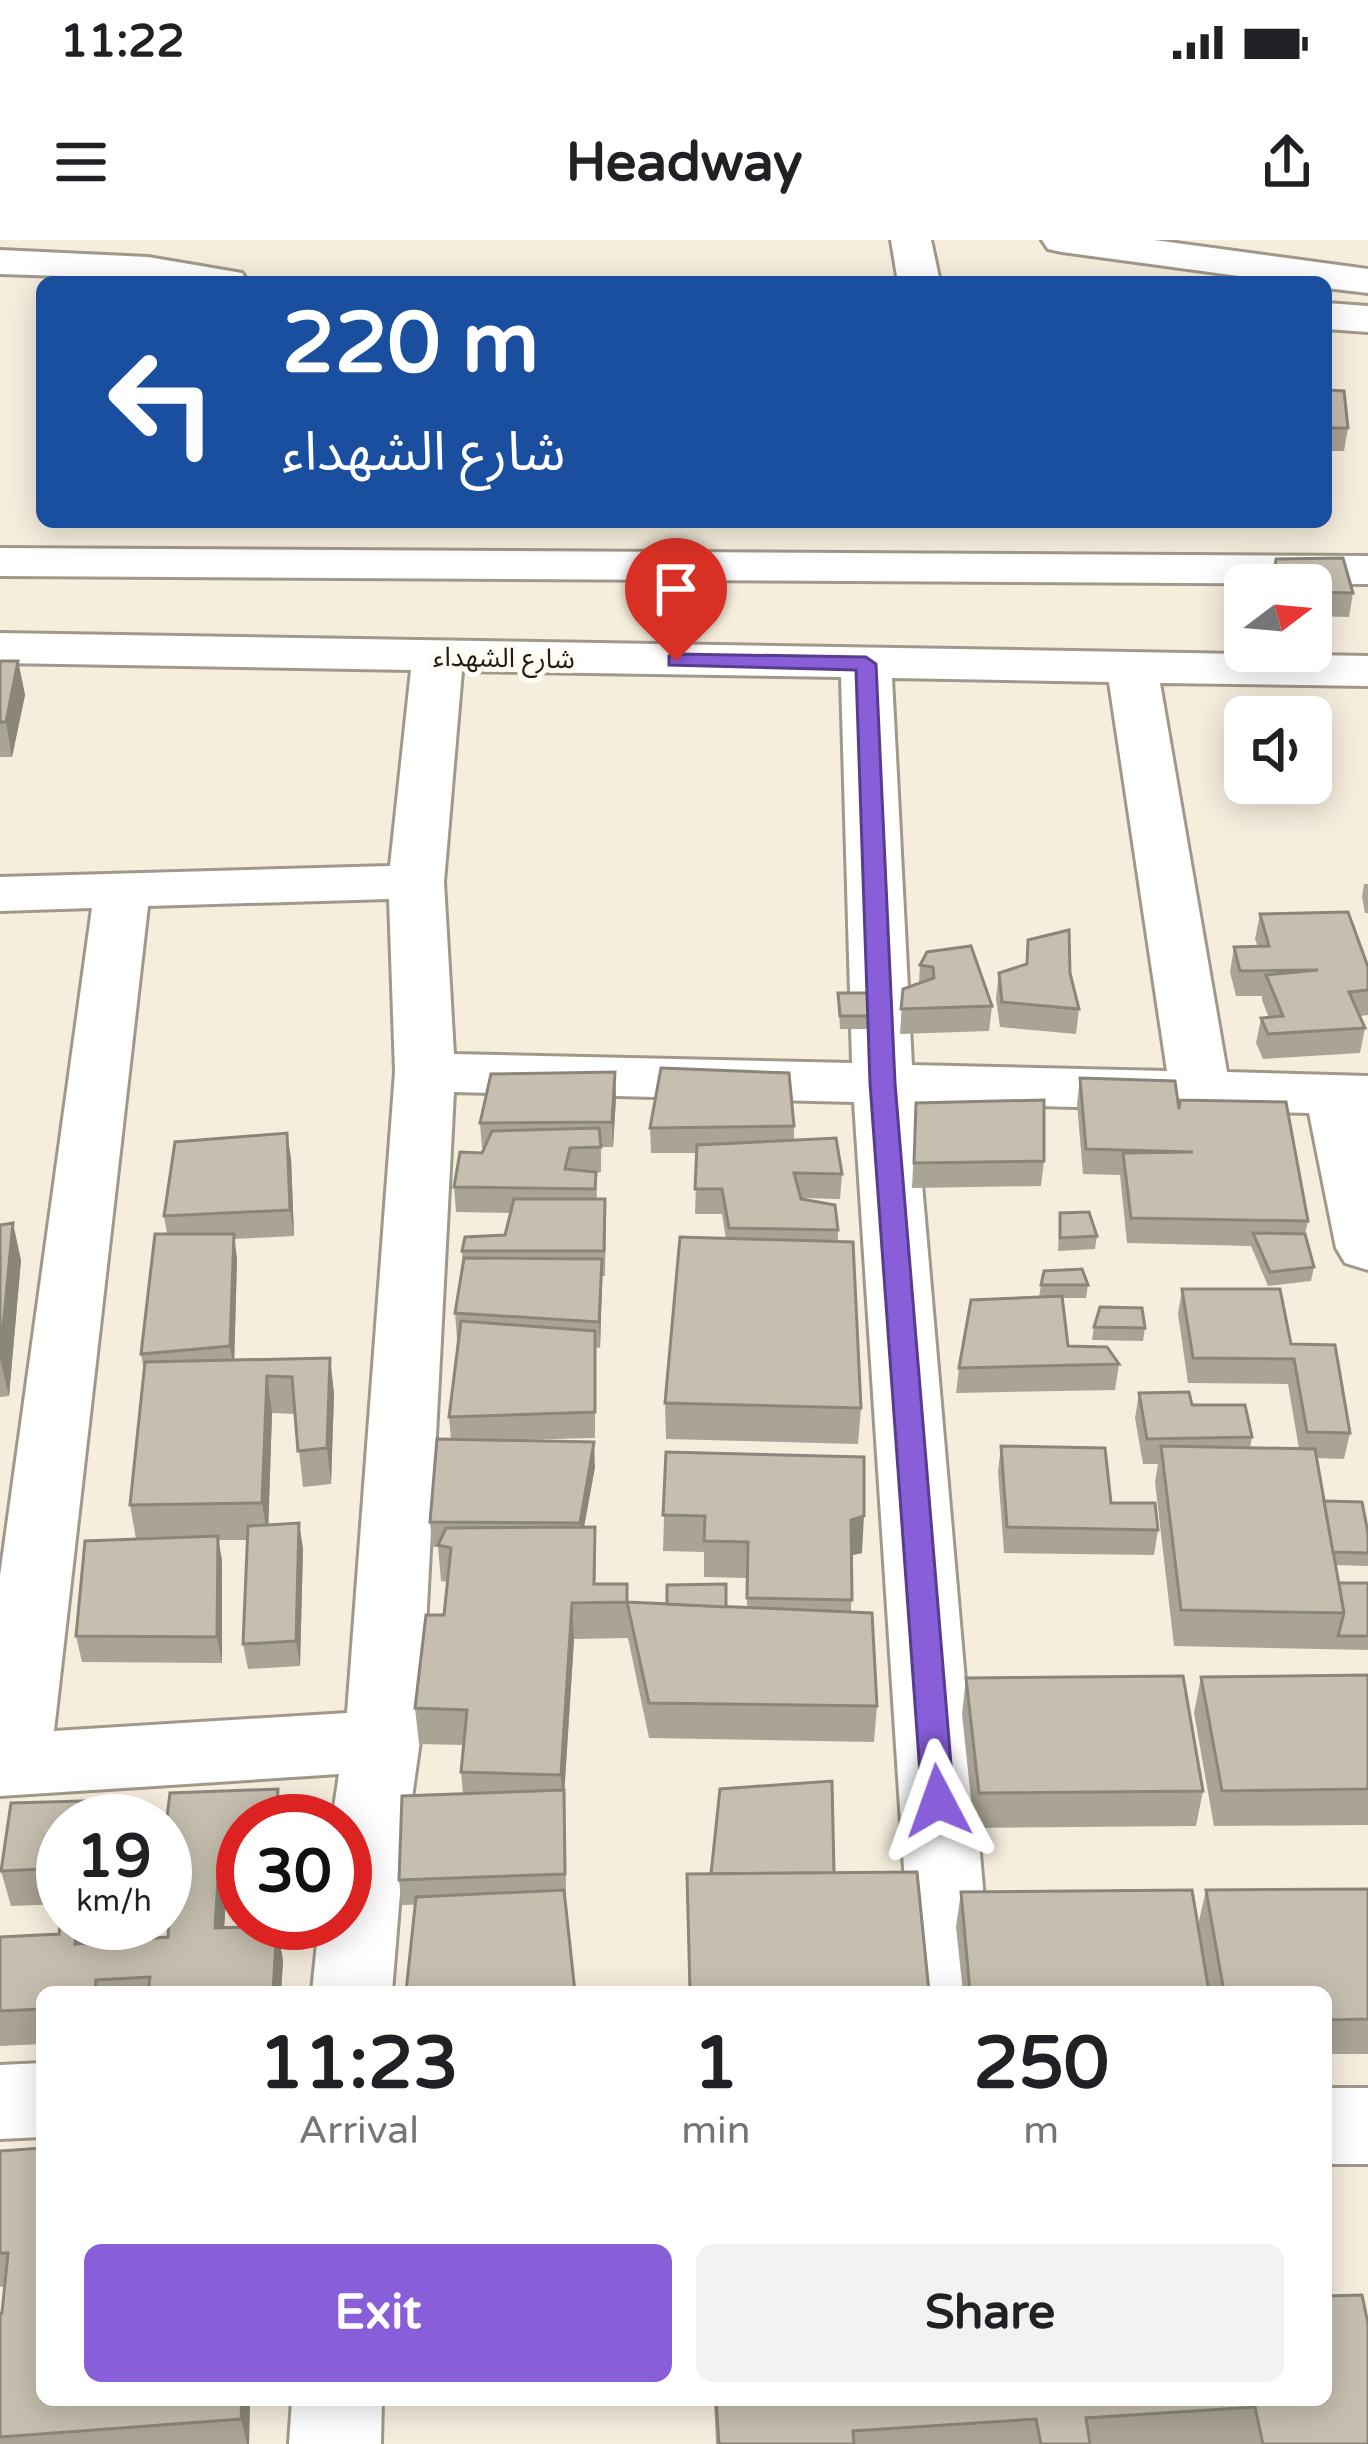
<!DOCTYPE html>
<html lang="en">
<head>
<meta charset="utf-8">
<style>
	body { margin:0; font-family:"Varela Round","Noto Sans Arabic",sans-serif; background:#f2f2f2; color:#202124; height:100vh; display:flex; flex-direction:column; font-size:45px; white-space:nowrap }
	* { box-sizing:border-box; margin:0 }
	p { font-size:39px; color:#757577 }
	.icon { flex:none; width:66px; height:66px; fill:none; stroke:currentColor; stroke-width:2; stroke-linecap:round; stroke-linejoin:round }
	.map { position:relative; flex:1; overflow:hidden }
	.drawer { position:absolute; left:36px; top:1746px; width:1296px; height:420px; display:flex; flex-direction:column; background:#fff; border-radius:18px; box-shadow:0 6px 30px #0003 }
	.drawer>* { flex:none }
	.guide { position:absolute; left:36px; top:36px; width:1296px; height:252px; border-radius:18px; box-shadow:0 6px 30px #0003; background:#1a4fa0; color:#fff; overflow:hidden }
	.needle { width:78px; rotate:74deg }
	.controls { position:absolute; left:1224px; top:324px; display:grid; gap:24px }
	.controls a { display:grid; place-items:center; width:108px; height:108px; border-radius:18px; background:#fff; box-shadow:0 6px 30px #0003; font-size:60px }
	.speed { position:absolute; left:36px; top:1554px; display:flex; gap:24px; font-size:60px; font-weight:700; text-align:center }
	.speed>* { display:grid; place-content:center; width:156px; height:156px; border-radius:50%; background:#fff; box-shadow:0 6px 30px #0003; line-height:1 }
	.speed small { font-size:30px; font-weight:400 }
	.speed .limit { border:18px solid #d22; background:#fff; color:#111 }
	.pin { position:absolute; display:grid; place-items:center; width:102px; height:102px; color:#fff; margin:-123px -51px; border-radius:50% 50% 50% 0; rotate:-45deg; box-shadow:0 0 12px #0007 }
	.pin .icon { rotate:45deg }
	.me { position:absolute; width:132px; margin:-66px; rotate:356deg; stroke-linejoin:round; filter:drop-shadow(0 0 9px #0008) }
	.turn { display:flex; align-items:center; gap:42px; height:252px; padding:0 48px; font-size:54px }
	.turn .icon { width:156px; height:156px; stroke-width:2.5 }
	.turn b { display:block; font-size:84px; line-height:102px }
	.eta { display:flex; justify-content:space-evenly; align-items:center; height:204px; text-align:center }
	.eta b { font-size:72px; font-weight:700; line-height:84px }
	.primary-button { display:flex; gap:24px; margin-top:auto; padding:24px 48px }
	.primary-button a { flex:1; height:138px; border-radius:18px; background:#885ed9; color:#fff; font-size:48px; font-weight:700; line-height:138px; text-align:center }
	.primary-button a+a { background:#f2f2f2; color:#202124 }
	.status { display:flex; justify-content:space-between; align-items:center; height:84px; padding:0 60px; background:#fff; direction:ltr }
	.status svg { height:33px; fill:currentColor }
	header { display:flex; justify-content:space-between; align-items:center; height:156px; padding:0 48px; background:#fff; font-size:54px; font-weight:700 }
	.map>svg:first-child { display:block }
</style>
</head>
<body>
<div class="status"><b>11:22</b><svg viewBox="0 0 49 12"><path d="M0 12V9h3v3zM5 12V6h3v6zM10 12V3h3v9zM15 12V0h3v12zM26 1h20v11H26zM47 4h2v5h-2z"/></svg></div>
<header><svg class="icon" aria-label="menu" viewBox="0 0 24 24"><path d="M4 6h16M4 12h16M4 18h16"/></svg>Headway<svg class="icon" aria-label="share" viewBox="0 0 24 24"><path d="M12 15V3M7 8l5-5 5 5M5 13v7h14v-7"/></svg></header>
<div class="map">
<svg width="1368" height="2204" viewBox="0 0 1368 2204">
	<rect width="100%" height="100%" fill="#f6eedd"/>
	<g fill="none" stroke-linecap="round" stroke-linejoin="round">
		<g stroke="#a09989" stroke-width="6">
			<g id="minor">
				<polygon points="891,0 931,0 940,42 898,42"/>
				<polygon points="0,10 148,17 242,33 248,42 0,34"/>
				<polygon points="1326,63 1368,66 1368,92 1326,89"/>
				<polygon points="0,308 1368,316 1368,344 0,336"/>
				<path d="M0 393 1368 416V446L1160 443 1227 832 1368 836V1030L1345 1023 1336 1008 1309 873 915 863 992 1752H912L854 862 454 852 420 1501 402 1629 392 1752H312L319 1683H345V1581H332L339 1534 0 1556V1336L92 668 0 671V637L390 626 411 430 0 423ZM462 431 841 437 852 823 454 814 444 642ZM892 438 1109 442 1167 831 912 825ZM389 659 395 832 347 1473 54 1491 148 666Z"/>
				<polygon points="42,1823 42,1897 0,1899 0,1825"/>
				<rect x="1326" y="1848" width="42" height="76"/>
				<polygon points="292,2160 382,2160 381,2204 289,2204"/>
			</g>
		</g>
		<g stroke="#a09989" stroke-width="6">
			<polygon id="highway" points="1042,0 1154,0 1368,29 1368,53 1326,48 1326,42 1283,42 1062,12 1048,9"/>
		</g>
		<use href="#minor" fill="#fff" fill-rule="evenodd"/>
		<use href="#highway" fill="#fff" fill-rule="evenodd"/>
	</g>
	<g fill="#aaa496" fill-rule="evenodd">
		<polygon points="1326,150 1348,188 1344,211 1326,211"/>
		<polygon points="1276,319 1353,353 1349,377 1311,376 1311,345 1272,345"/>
		<polygon points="0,421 18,421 25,455 12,517 0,517"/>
		<polygon points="1364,644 1368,644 1368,673 1365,673 1362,657"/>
		<polygon points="1260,674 1368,727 1368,775 1360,776 1365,788 1360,813 1263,819 1256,803 1261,778 1269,778 1262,760 1262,756 1236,756 1230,732 1234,707 1258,707 1255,699"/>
		<polygon points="1028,700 1070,733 1079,769 1076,794 1000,787 996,758 999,733 1026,724"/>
		<polygon points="927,712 992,766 989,791 900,794 903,749 919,743 920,725"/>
		<polygon points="838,753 873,776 873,789 840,789"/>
		<polygon points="1080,838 1179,869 1308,981 1305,994 1314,1027 1311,1041 1268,1046 1251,1006 1127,1003 1120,935 1083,934 1077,864"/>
		<polygon points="616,857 613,907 601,907 601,932 596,933 597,959 606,984 605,1036 602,1036 600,1108 595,1107 595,1198 510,1200 595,1227 584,1287 596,1323 595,1344 627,1362 747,1368 747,1338 704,1337 704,1312 663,1311 666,1212 862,1313 852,1315 851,1373 877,1466 874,1502 649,1498 628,1398 574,1399 564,1556 566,1659 402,1665 399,1640 463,1554 461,1532 463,1505 419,1504 415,1468 444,1375 447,1342 441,1341 438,1307 432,1307 430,1282 451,1199 449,1177 459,1099 457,1099 455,1073 463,1026 462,1011 505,995 511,973 456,972 454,947 484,908 482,908 480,883"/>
		<polygon points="916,863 1044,921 1041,946 912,948"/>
		<polygon points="794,886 794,900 842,934 840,959 800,958 838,990 838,1001 861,1168 858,1204 666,1199 665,1163 726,999 722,974 695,974 697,913 651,913 650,888"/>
		<polygon points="291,918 294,996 234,999 237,1019 234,1120 330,1118 334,1154 331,1244 303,1247 295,1174 272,1173 268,1285 303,1308 300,1426 248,1429 243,1404 248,1300 218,1300 222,1321 222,1423 82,1422 76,1396 136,1299 130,1265 144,1130 141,1114 167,994 164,976"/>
		<polygon points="1060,973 1097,996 1095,1009 1058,1011"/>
		<polygon points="0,985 21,1020 9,1156 0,1157"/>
		<polygon points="1041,1045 1088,1045 1086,1058 1062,1058 1068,1106 1119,1124 1115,1150 956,1153 959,1128 1039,1057"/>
		<polygon points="1182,1049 1291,1104 1350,1193 1344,1219 1316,1218 1324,1261 1368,1293 1368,1326 1336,1325 1339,1343 1368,1343 1368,1410 1174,1406 1155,1242 1158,1224 1143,1224 1135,1178 1139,1153 1192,1165 1252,1197 1250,1208 1299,1209 1288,1144 1188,1143 1178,1074"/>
		<polygon points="1094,1087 1145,1088 1143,1101 1092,1100"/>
		<polygon points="1001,1206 1111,1263 1158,1290 1154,1315 1004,1313 998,1232"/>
		<polygon points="1368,1435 1368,1585 1214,1586 1194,1473 1201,1437"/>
		<polygon points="966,1438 1203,1551 1196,1586 974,1588 962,1474"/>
		<path d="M278 1549 284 1581H243V1658H226L224 1688 277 1686 283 1721 281 1752H42V1804L0 1806V1697L59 1694 62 1664 11 1666 1 1631 11 1563 119 1560 123 1580 167 1577 170 1553ZM63 1581H165V1652H170L168 1697 87 1703 89 1683H63Z"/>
		<polygon points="1368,1649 1368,1814 1326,1814 1326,1752 1210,1752 1198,1685 1206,1650"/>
		<polygon points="961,1652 1209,1752 963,1752 956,1687"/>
		<polygon points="0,1911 42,2160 250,2160 249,2204 0,2204 0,2073 2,2073 5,2046 0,2047"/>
		<polygon points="714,2160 1326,2160 1368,2204 716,2204"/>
	</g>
	<g fill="#8b867a">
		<polygon points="18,421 25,455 12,517 6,482"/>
		<polygon points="615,832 616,857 613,907 612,882"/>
		<polygon points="287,893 291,918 294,996 290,970"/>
		<polygon points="13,983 21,1020 9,1156 0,1119"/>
		<polygon points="234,994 237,1019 234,1131 230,1106"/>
		<polygon points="602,1019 602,1045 600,1108 599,1082"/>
		<polygon points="330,1118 334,1154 331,1244 327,1208"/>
		<polygon points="267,1136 272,1173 268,1299 262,1263"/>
		<polygon points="594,1202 595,1227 580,1309 580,1283"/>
		<polygon points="864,1276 862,1313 849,1316 851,1280"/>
		<polygon points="299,1283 303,1308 300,1426 296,1401"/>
		<polygon points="218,1296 222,1321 222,1423 217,1397"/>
		<polygon points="572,1363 574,1399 564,1556 566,1659 561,1535"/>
		<polygon points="278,1549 284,1581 276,1581"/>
		<polygon points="119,1560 124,1581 117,1581"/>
		<polygon points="219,1623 226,1658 222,1723 215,1688"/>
		<polygon points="77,1683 89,1683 84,1739 75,1704"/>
		<polygon points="277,1686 283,1721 281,1752 273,1752"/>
		<polygon points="242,2160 250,2160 249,2204 247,2204 241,2179"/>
	</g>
	<g fill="#c6bfaf" stroke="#8b867a" stroke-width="3">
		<polygon points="1326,150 1344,151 1348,188 1326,188"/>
		<polygon points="1343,318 1353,353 1311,352 1311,345 1299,345 1297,336 1274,336 1276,319"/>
		<polygon points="0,421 18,421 6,482 0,482"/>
		<polygon points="1348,672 1368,727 1368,750 1349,752 1365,788 1268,794 1261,778 1283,776 1266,735 1318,730 1240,731 1234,707 1269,706 1260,674"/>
		<polygon points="1069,690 1070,733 1079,769 1002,762 999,733 1027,724 1028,700"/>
		<polygon points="971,706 992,766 901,769 903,749 934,738 933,727 920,725 927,712"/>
		<polygon points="838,753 872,753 873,776 840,776"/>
		<polygon points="661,828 789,833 794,886 650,888"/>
		<polygon points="615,832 612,882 480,883 491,834"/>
		<polygon points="1080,838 1175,841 1179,869 1180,860 1286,862 1308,981 1131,978 1123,913 1193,912 1086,909"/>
		<polygon points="1044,860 1044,921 914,923 916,863"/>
		<polygon points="599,888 601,907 570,908 565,929 596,932 595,949 454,947 460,912 482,913 492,891"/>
		<polygon points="287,893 290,970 164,976 175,902"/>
		<polygon points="836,898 842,934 794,933 801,959 835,965 838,990 729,988 722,949 695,949 697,905"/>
		<polygon points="514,959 605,959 604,1011 462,1011 465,997 505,995"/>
		<polygon points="1089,972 1097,996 1060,998 1060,973"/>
		<polygon points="13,983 0,1119 0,985"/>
		<polygon points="1253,993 1305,994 1314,1027 1270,1032"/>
		<polygon points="155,994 234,994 230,1106 141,1114"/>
		<polygon points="680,997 853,1002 861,1168 665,1163"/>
		<polygon points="464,1018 602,1019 599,1082 455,1073"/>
		<polygon points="1082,1029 1088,1045 1041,1045 1044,1031"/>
		<polygon points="1182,1049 1280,1049 1291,1104 1335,1105 1350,1193 1307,1192 1294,1119 1193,1118"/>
		<polygon points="1062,1056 1068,1106 1107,1107 1119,1124 959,1128 971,1060"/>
		<polygon points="1100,1067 1142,1068 1145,1088 1094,1087"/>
		<polygon points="461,1081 595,1091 595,1172 449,1177"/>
		<polygon points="330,1118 327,1208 298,1211 292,1137 267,1136 262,1263 130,1265 145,1122"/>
		<polygon points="1189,1152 1192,1165 1245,1165 1252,1197 1147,1199 1139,1153"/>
		<polygon points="437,1199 594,1202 580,1283 430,1282"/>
		<polygon points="1001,1206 1105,1208 1111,1263 1155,1263 1158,1290 1007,1287"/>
		<polygon points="1161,1206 1315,1209 1344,1373 1181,1370"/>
		<polygon points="666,1212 864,1217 864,1276 851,1280 852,1360 747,1358 748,1302 704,1301 705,1276 663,1275"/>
		<polygon points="1324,1261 1362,1262 1368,1293 1368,1313 1333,1312"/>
		<polygon points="299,1283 296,1401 243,1404 248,1286"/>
		<polygon points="595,1287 594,1344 627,1344 627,1362 872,1373 877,1466 649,1463 627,1362 572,1363 561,1535 461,1532 467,1470 415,1468 426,1375 444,1375 451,1308 438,1305 446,1288"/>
		<polygon points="218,1296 217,1397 76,1396 85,1301"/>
		<polygon points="1339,1343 1368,1343 1368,1396 1338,1396 1344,1373"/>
		<polygon points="726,1344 726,1367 667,1364 667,1345"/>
		<polygon points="1368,1435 1368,1549 1222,1551 1201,1437"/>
		<polygon points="1183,1436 1203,1551 979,1553 966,1438"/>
		<polygon points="832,1541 834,1633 711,1634 720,1549"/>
		<polygon points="278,1549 276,1581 243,1581 243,1623 219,1623 215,1688 277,1686 273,1752 148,1752 150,1737 96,1740 95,1752 42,1752 42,1769 0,1771 0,1697 59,1694 63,1659 63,1683 77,1683 75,1704 168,1697 172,1616 165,1617 165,1581 63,1581 63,1628 1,1631 11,1563 119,1560 117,1580 167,1577 170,1553"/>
		<polygon points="564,1550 565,1634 399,1640 402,1556"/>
		<polygon points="917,1632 929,1752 690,1752 687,1634"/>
		<polygon points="1368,1649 1368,1779 1326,1780 1326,1752 1224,1752 1206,1650"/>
		<polygon points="564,1650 575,1752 406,1752 416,1657"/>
		<polygon points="1192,1650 1209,1752 970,1752 961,1652"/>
		<polygon points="42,1908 42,2160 242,2160 241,2179 0,2197 0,2073 2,2073 8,2013 0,2013 0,1911"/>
		<polygon points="1362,2055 1368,2084 1368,2204 1263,2204 1255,2167 1086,2178 1090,2204 1041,2204 1036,2179 853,2191 854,2204 719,2204 716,2160 1326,2160 1326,2056"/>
	</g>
	<polygon fill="#885ed9" stroke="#583d8d" stroke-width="3" points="676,414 866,417 876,424 895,843 954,1561 949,1570 938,1574 927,1570 922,1561 870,843 856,430 669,425 669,416"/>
	<g text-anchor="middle" stroke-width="10" stroke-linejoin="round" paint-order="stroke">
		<g font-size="27" fill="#201d17" stroke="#fffcf5">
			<text transform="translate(504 418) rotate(1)" y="9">شارع الشهداء</text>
		</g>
	</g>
</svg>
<div class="controls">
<a><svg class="needle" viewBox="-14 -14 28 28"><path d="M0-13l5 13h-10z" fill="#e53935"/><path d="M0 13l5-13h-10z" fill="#757577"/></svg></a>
<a><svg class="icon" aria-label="sound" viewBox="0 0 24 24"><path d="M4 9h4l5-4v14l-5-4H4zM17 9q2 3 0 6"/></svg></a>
</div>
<div class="speed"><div>19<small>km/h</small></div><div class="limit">30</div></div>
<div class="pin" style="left:676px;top:421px;background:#d93025"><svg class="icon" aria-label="arrive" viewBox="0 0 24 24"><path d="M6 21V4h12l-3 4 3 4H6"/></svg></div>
<svg class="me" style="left:938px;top:1561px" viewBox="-20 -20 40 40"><path d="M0-17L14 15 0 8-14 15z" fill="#885ed9" stroke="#fff" stroke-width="4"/></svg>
<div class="guide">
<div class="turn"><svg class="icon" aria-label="left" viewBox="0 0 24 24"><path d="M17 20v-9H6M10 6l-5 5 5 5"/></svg><div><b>220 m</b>شارع الشهداء</div></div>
</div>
<section class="drawer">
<div class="eta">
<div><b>11:23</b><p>Arrival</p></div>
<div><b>1</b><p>min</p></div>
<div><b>250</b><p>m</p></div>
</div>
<div class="primary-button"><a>Exit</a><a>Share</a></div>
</section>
</div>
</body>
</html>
